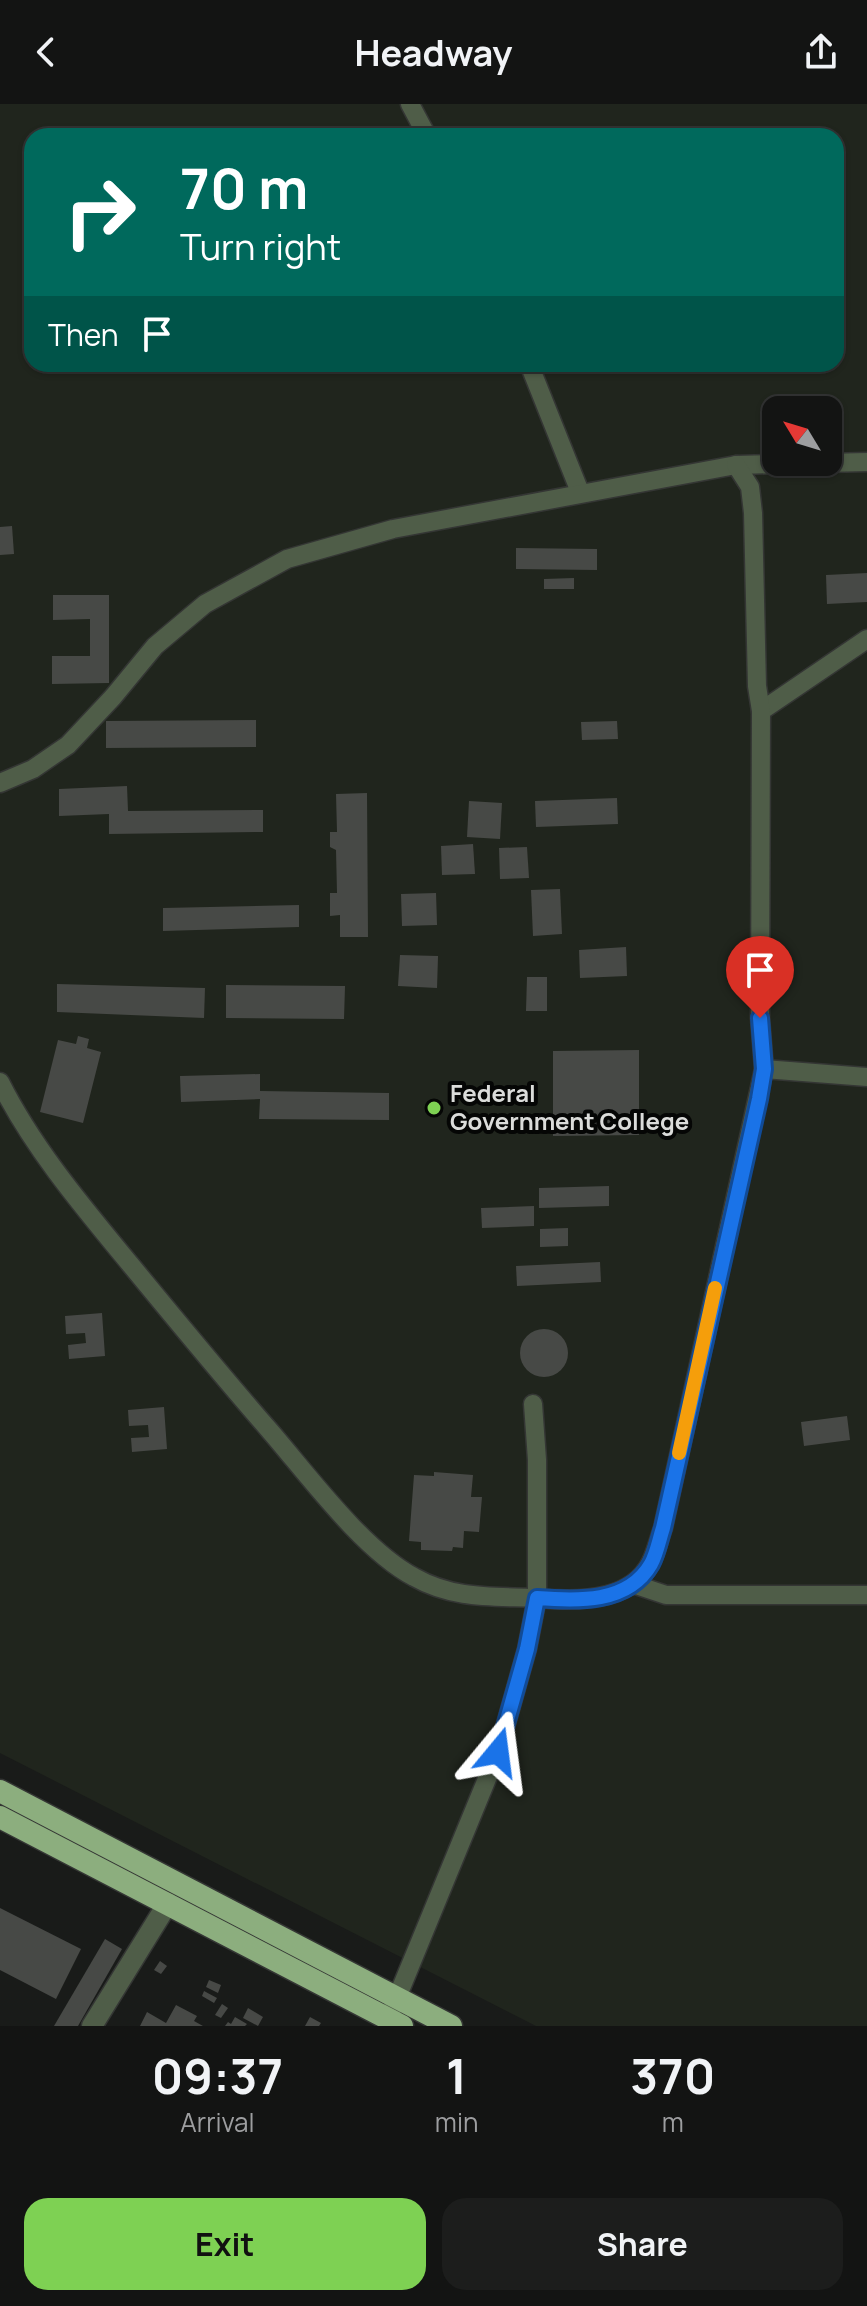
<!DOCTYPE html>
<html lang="en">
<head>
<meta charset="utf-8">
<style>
	body { margin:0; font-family:Manrope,sans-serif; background:#1c1d1c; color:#f1f3f6; height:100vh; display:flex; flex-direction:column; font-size:30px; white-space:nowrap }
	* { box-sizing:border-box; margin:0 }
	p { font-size:26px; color:#9d9ea0 }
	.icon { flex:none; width:44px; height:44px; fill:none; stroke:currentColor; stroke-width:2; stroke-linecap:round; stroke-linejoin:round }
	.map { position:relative; height:1922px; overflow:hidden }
	.drawer { display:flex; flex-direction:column; background:#131413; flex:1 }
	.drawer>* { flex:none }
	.banner { position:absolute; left:24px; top:24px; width:820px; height:244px; border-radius:24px; box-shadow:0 2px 6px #0004,0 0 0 2px #323333; background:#00695c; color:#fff; overflow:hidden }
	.needle { width:52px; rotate:308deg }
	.controls { position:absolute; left:762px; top:292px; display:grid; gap:16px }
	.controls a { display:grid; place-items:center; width:80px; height:80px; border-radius:16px; background:#131413; box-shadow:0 2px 6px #0004,0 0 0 2px #323333; font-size:40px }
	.pin { position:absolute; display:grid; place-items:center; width:68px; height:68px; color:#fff; margin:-82px -34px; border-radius:50% 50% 50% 0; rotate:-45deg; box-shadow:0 0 8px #0007 }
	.pin .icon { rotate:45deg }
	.me { position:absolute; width:88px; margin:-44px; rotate:16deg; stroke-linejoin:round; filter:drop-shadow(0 0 6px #0008) }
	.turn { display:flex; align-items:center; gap:28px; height:168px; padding:0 24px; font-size:36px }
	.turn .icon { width:104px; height:104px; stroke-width:2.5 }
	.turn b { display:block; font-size:56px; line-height:68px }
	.then { display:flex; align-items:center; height:76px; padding:0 24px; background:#0003; gap:16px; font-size:30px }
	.eta { display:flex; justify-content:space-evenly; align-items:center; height:136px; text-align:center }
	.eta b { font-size:48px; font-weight:700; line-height:56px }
	.button { display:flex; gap:16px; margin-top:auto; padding:16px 24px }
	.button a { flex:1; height:92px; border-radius:24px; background:#7ed153; color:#111; font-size:32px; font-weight:700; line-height:92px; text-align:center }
	.button a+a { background:#1c1d1c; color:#f1f3f6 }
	header { display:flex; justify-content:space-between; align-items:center; height:104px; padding:0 24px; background:#131413; font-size:36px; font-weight:700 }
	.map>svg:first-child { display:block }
</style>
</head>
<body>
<header><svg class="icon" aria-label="back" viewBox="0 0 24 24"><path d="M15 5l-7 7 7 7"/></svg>Headway<svg class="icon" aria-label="share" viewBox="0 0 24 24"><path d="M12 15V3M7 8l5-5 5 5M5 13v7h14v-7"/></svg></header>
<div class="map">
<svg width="867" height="1922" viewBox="0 0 867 1922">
	<rect width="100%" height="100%" fill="#191b19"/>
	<path fill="#20251d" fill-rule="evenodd" d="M0 0H867V1922H536L0 1649ZM32 32H836V260H32ZM776 306H828V358H776Z"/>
	<g fill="#474946">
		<polygon points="12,422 14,450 0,451 0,423"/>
		<polygon points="516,444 597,445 597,466 516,465"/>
		<polygon points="867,469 867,498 827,500 826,471"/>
		<polygon points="574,474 574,485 544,485 544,475"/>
		<polygon points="53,491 109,491 109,579 52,580 52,552 90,552 90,515 53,516"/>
		<polygon points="256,616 256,643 106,644 106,617"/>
		<polygon points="617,617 618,635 582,636 581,618"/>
		<polygon points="127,682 128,707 263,706 263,728 109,730 109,710 59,712 59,685"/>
		<polygon points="367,689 368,833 340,833 340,811 330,812 330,789 337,789 336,746 330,743 330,728 337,728 336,690"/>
		<polygon points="617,694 618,720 536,723 535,697"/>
		<polygon points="469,697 502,699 500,735 467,733"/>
		<polygon points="473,740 475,770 442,771 441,742"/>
		<polygon points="527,743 529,774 500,775 499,744"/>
		<polygon points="560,785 562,830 533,832 531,786"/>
		<polygon points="436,789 437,821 402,822 401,790"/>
		<polygon points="299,801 299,823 163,827 163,804"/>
		<polygon points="626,843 627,872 580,874 579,846"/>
		<polygon points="400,851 438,852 437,884 398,882"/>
		<polygon points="527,873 547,873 547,907 526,907"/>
		<polygon points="57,880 205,884 204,914 57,908"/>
		<polygon points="226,881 345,882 344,915 226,914"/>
		<polygon points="78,932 89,935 87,944 101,948 83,1019 40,1008 58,936 76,940"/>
		<polygon points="639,946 639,1031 553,1032 553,947"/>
		<polygon points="260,970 260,987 389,989 389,1016 259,1015 260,995 181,998 180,972"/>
		<polygon points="609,1082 609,1102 539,1104 539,1084"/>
		<polygon points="534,1102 534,1122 482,1124 481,1104"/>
		<polygon points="568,1124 568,1142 540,1143 540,1125"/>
		<polygon points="600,1158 601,1178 517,1182 516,1162"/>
		<polygon points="102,1209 105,1252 69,1255 68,1241 86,1239 85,1229 66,1230 65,1212"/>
		<circle cx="544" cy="1249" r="24"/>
		<polygon points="164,1303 167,1345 132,1348 131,1334 149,1333 148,1321 129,1322 128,1306"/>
		<polygon points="847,1312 850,1336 804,1342 801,1318"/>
		<polygon points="434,1368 473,1371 471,1393 482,1393 479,1428 464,1427 463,1444 453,1443 452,1447 421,1446 421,1438 409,1437 414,1371 434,1372"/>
		<polygon points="0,1804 81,1845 56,1895 0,1866"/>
		<polygon points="105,1835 122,1845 78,1922 54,1922"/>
		<polygon points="160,1857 167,1862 161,1870 154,1866"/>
		<polygon points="209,1876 221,1881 218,1889 206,1883"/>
		<polygon points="204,1887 217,1894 214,1899 202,1892"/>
		<polygon points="222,1900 228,1904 221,1914 215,1911"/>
		<polygon points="176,1901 197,1912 194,1917 203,1922 140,1922 147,1908 166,1919"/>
		<polygon points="248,1904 263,1913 258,1922 243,1914"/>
		<polygon points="235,1913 247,1920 245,1922 225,1922 228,1918 231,1920"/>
		<polygon points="310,1913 321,1919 319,1922 305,1922"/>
	</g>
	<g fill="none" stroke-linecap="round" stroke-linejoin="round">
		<g stroke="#343634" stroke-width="21">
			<g id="minor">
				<polyline points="410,0 427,32"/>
				<polyline points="529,260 580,388"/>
				<polyline points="761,607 867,535"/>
				<polyline points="0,679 33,665 68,641 113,593 155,542 205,500 287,455 393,425 736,361 867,358"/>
				<polyline points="764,965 867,973"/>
				<path d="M0 978C33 1044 83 1103 130 1160 176 1216 222 1272 270 1327 308 1371 363 1446 414 1473 458 1498 502 1491 550 1495 585 1497 633 1495 651 1458 656 1448 659 1435 663 1424L764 965 760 914 761 607 757 582 753 409 750 383 736 361"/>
				<polyline points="633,1480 666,1491 867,1491"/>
				<polyline points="392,1906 498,1648 527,1545 537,1494 537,1356 533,1300"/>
			</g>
		</g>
		<g stroke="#343634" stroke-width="23">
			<polyline id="tertiary" points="92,1922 168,1799"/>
		</g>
		<g stroke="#343634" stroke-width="25">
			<g id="trunk">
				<polyline points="0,1687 451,1922"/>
				<polyline points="0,1713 402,1922"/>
			</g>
		</g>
		<use href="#minor" stroke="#4f5d48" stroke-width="18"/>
		<use href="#tertiary" stroke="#4f5d48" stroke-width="20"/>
		<use href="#trunk" stroke="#8cae7e" stroke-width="22"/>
	</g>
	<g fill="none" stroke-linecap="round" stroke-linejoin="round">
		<g stroke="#114b97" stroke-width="20">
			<path id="route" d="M498 1648 527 1545 537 1494C577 1497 628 1500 651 1460 657 1449 659 1436 663 1424L759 995 764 965 760 914"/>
		</g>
		<use href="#route" stroke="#1a73e8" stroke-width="14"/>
		<polyline stroke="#f59e0b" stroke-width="14" points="679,1349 715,1184"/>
	</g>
	<circle fill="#7ed153" stroke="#050605" stroke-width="3" cx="434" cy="1004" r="8"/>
	<g text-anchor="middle" stroke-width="8" stroke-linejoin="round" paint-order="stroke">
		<g font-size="24" font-weight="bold" fill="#dbdcda" stroke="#050605" text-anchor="start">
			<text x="450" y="998">Federal<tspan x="450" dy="28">Government College</tspan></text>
		</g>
	</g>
</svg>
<div class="controls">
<a><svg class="needle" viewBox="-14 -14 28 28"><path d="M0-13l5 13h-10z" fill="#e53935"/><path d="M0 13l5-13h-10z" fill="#9d9ea0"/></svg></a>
</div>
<div class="pin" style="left:760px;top:914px;background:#d93025"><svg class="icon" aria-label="arrive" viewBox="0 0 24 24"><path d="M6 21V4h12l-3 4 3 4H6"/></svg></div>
<svg class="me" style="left:498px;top:1648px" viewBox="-20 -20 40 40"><path d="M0-17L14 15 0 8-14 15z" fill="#1a73e8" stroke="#fff" stroke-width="4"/></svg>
<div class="banner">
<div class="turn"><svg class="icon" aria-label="right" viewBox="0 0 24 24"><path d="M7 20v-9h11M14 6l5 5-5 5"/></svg><div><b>70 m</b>Turn right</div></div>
<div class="then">Then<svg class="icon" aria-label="arrive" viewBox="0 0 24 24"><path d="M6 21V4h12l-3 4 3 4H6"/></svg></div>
</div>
</div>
<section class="drawer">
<div class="eta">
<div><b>09:37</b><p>Arrival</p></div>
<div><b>1</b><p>min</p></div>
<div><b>370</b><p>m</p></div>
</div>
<div class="button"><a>Exit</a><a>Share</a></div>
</section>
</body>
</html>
